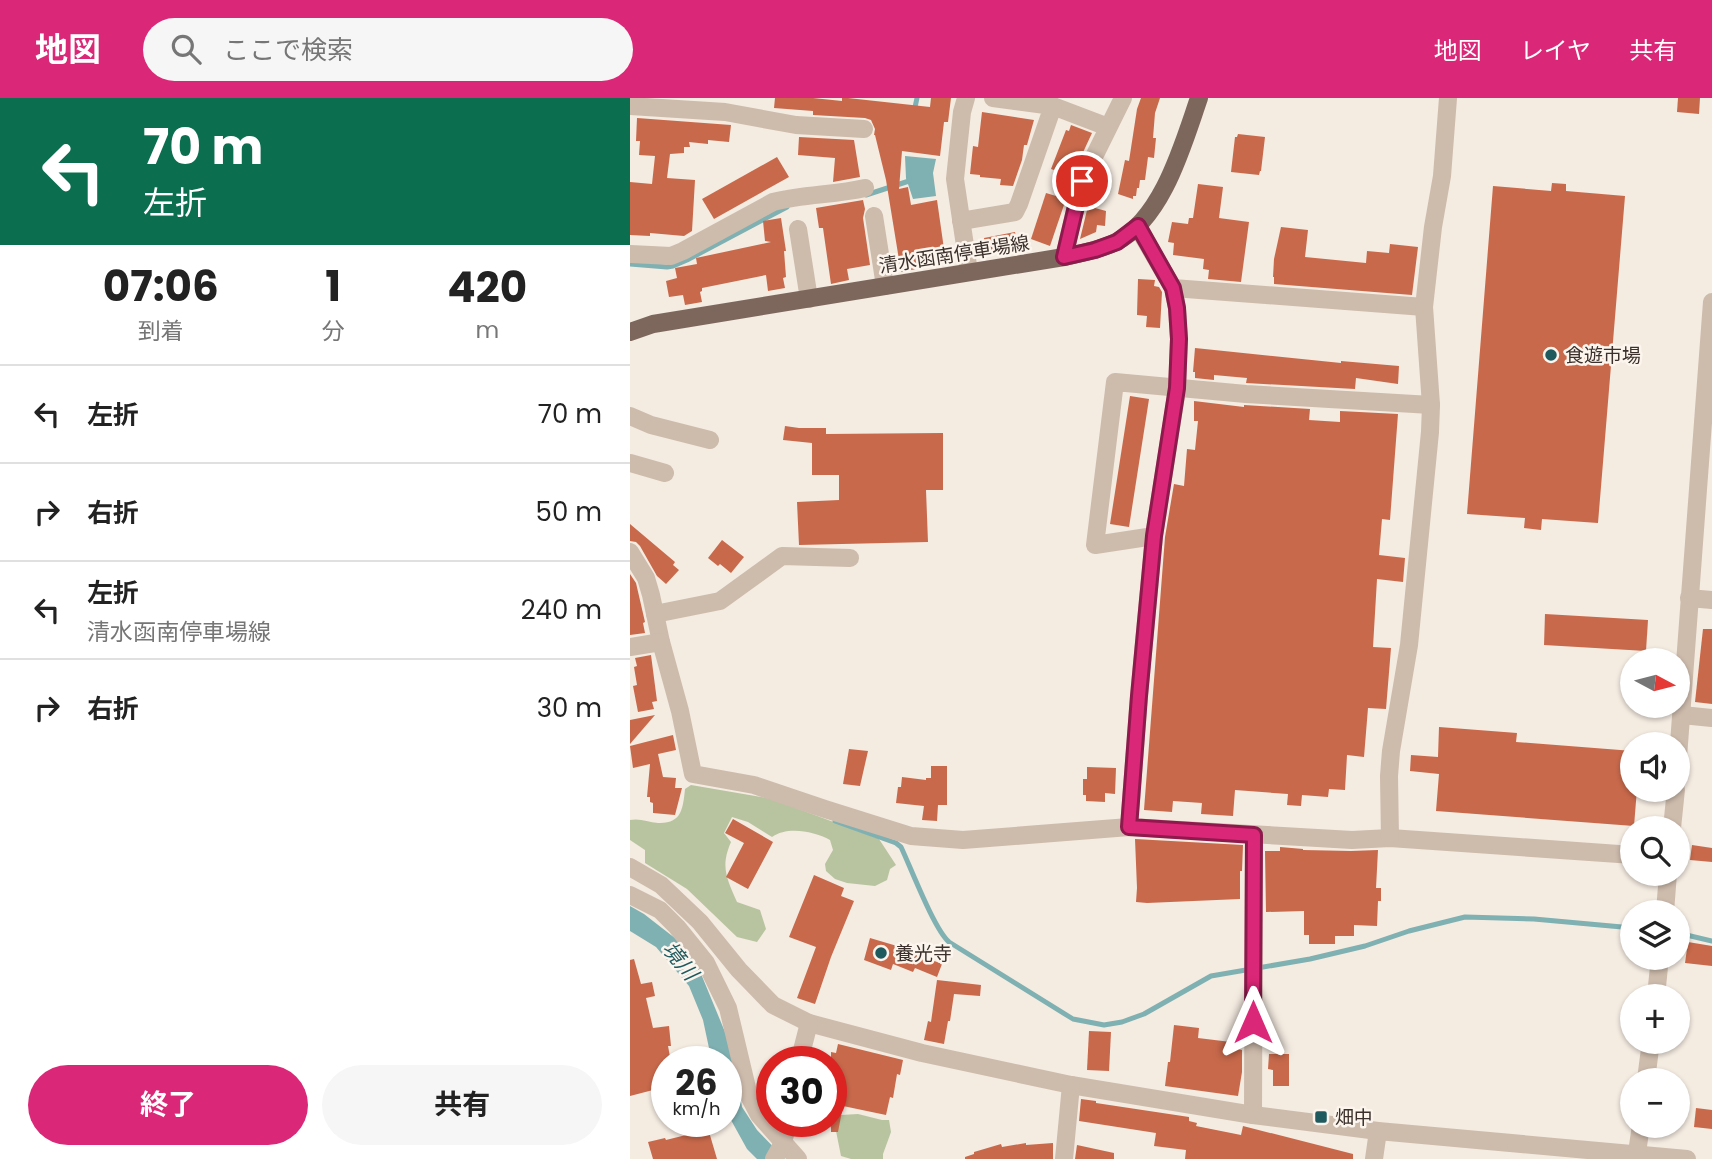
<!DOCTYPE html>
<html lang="ja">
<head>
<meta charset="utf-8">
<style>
	body { margin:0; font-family:Poppins,"Noto Sans JP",sans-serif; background:#f6f6f6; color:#222; height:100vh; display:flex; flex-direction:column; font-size:26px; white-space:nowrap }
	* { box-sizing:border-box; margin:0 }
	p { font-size:23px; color:#767676 }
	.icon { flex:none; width:38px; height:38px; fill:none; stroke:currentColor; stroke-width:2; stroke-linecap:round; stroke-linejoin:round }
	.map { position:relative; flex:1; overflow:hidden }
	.sheet { display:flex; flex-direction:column; background:#fff; width:630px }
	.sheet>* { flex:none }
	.banner { background:#0b6e4f; color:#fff; overflow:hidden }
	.needle { width:46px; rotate:97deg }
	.buttons { position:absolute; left:990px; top:550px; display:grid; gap:14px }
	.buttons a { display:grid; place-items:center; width:70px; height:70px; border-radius:50%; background:#fff; box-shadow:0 2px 5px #0004; font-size:35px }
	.speed { position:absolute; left:21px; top:948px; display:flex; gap:14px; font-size:35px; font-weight:700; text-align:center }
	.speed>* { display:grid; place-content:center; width:91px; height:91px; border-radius:50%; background:#fff; box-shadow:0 2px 5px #0004; line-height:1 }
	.speed small { font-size:18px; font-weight:400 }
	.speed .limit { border:10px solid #d22; background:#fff; color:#111 }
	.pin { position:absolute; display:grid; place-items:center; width:60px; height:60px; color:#fff; margin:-30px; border:4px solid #fff; border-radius:50%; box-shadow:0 2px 7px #0007 }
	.me { position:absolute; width:77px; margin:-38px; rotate:0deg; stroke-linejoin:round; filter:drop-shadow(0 0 5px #0008) }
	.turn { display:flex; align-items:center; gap:24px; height:147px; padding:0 28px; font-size:32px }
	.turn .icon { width:91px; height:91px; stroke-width:2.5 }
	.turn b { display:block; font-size:49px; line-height:60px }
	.eta { display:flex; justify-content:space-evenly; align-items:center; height:119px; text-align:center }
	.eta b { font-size:42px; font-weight:700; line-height:49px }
	.cta { display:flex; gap:14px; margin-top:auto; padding:14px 28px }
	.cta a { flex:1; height:80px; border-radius:42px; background:#db2777; color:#fff; font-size:28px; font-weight:700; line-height:80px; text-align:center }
	.cta a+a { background:#f6f6f6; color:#222 }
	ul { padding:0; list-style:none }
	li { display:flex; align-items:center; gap:21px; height:98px; padding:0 28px; border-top:2px solid #e0e0e0 }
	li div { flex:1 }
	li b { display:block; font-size:26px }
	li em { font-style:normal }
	header { display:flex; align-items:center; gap:42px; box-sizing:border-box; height:98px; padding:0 35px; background:#db2777; color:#fff }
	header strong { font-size:33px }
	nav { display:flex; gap:38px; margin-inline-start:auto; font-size:24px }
	.search { width:490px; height:63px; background:#f6f6f6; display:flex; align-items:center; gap:18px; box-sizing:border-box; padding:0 24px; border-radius:38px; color:#767676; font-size:26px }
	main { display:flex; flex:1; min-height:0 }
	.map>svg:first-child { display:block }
</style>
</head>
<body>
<header>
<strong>地図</strong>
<div class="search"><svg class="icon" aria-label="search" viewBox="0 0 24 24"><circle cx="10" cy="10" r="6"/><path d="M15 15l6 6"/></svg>ここで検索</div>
<nav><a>地図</a><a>レイヤ</a><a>共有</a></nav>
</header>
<main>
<section class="sheet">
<div class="banner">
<div class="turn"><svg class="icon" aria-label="left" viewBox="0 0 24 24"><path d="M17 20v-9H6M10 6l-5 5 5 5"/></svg><div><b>70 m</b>左折</div></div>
</div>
<div class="eta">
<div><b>07:06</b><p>到着</p></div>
<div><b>1</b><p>分</p></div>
<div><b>420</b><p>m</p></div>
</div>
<ul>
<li><svg class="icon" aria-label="left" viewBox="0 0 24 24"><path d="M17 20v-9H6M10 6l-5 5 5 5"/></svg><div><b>左折</b></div><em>70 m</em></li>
<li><svg class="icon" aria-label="right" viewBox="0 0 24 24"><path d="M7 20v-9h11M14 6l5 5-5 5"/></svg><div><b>右折</b></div><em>50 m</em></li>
<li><svg class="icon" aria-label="left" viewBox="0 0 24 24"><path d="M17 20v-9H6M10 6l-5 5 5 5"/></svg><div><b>左折</b><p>清水函南停車場線</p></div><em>240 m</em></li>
<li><svg class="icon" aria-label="right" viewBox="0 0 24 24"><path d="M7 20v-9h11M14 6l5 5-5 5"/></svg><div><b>右折</b></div><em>30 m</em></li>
</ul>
<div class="cta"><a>終了</a><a>共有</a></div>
</section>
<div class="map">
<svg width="1082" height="1061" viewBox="0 0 1082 1061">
	<rect width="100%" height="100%" fill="#f4ebe1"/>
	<g fill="#b8c4a0">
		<path d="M61 687 142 701 249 741 266 767 260 771 257 782 245 788 217 785 205 781 196 773 195 766 203 752 200 742C184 733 157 728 142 739L118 724 102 719 94 735 101 744C90 769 97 781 107 804L130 812 136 831 127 844 107 839 57 791 15 765V752L0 742V722C10 720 18 724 28 725 52 726 53 710 55 691Z"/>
		<polygon points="228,1016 252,1022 259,1022 261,1034 253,1056 253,1061 221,1061 211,1058 206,1033 201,1030 198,1024 201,1024 211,1017"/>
	</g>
	<g fill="#7fb0b2">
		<polygon points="275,58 306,61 303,75 306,98 283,101 276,80"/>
		<polygon points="0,808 14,816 50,844 69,871 102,951 112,1009 127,1032 155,1061 127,1061 117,1051 96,1013 96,964 82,964 73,922 59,888 26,849 0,833"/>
	</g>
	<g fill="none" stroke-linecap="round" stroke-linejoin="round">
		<g stroke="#7fb0b2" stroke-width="5">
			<polyline points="284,14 287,0"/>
			<polyline points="236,97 279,83 279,79"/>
			<polyline points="0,166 37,169 43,168 57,162 157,109"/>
			<path d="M205 723 266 745 271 749C281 770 304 831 319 844L443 921 474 927 492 924 514 916 581 878 680 861 735 848 779 833 835 819 904 821 1003 830"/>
			<polyline points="1048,835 1082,843"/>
		</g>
	</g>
	<g fill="#c8694b">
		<polygon points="145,0 183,0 212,3 212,0 218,0 300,9 301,0 321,0 318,24 314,24 310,58 272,53 269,91 278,89 281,107 307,102 316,165 271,174 256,82 245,37 244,37 245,31 241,22 235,20 183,17 183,13 144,10"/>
		<polygon points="511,0 530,0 525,15 523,40 526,40 524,60 518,59 515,82 510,82 509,90 507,90 506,98 503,98 503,101 488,96 495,62 499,63 507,11"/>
		<polygon points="1048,0 1070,0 1069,16 1047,14"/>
		<polygon points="352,14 404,22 397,47 394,47 392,62 383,88 370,87 371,81 350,79 350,77 340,76 343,48 348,49"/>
		<polygon points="7,20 101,27 99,44 78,42 78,46 59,44 60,49 54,49 54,55 40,56 37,80 65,82 62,133 54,138 20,135 20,138 0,137 0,84 22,86 25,58 9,57 10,43 6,43"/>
		<polygon points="441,27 462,35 442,78 421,71 436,32 439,33"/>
		<polygon points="608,36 635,39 631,73 630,73 629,77 601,74 605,39 607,39"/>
		<polygon points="169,39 224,42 230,79 203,84 205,60 168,57"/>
		<polygon points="147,59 159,79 84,121 72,101"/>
		<polygon points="922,85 936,86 936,93 995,98 968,425 912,421 911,432 894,430 895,420 837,416 863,88 921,93"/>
		<polygon points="568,86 593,89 589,120 619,124 611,184 578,181 579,172 573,171 574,161 543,157 544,145 538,144 542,124 558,126 559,120 563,120"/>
		<polygon points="416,95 436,101 420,148 401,141"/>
		<polygon points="233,102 235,111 233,120 240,167 217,171 219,182 201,186 193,130 189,130 186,110"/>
		<polygon points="458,108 476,113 475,128 467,127 466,134 450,141"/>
		<polygon points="151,120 156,153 154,153 156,179 153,180 155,190 138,193 136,177 72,190 72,193 70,194 72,204 55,207 53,197 39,199 36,183 47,180 45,170 67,166 66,160 141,144 135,143 133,123"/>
		<polygon points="651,129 678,132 675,159 736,165 737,153 759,155 760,146 788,149 782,197 644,186 644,179 643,179 644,161"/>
		<polygon points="385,134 388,151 359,156 358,153 356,154 354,140"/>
		<polygon points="508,181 525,182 524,188 529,189 532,194 530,230 516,229 517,218 507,217"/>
		<polygon points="565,250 711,265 711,263 769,268 768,286 726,280 725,291 616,285 617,280 584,277 584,282 565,280 565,274 563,274"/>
		<polygon points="500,298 519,301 499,429 480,426"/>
		<polygon points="564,303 614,309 614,307 680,311 679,322 710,324 710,313 768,316 760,422 752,421 749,457 775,460 773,484 747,481 743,549 761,550 756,611 738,610 734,659 717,657 715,692 699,691 698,699 672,697 671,708 657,707 658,696 605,692 603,718 571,716 572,705 543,703 542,714 514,712 535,439 544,386 554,388 557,351 565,352 568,323 564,323"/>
		<polygon points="155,328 169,330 196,330 196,336 313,335 313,392 296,392 298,444 169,447 167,404 209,402 209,377 182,377 182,345 153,342"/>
		<polygon points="0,426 45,464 43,467 49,472 36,486 27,478 10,448 6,444 0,443"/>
		<polygon points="92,442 114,459 101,475 90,466 88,468 78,460"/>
		<polygon points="0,476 6,485 15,524 13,525 15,535 0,537"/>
		<polygon points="915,516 1018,522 1016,553 914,547"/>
		<polygon points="1073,531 1082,531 1082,606 1065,604"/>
		<polygon points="21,557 27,603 22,604 24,611 8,614 3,588 7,587 4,569 7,568 5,560"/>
		<polygon points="25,617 0,646 0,622"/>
		<polygon points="809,629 887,635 886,644 1003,653 1003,691 1007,691 1004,728 806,713 809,676 780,673 781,657 808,659"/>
		<polygon points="43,637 46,652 28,656 33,679 46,680 45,690 52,690 45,717 23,715 23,705 20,704 20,699 17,699 20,666 3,670 0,648"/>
		<polygon points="219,651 238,653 230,688 213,686"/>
		<polygon points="301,668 317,668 317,707 308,707 307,723 292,722 294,708 266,705 268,689 271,689 272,679 296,682 296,680 301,680"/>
		<polygon points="457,669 486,670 485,696 475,695 475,704 456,703 456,697 453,697 453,681 457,681"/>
		<polygon points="103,721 143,744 118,791 96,779 114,745 95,735"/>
		<polygon points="505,741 613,747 612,773 610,773 610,801 517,805 506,804 507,790"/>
		<polygon points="1062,747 1082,750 1082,764 1060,762"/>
		<polygon points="650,749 673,751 673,752 721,753 748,752 746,790 751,790 751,803 748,803 747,828 724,827 724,838 705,838 705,846 679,846 679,837 674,837 674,813 636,814 635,753 650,753"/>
		<polygon points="184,777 214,790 211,798 224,803 201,859 185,906 167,900 186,849 159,839"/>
		<polygon points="240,840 267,848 312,866 307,879 285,870 283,874 263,866 261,872 234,862"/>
		<polygon points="1058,844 1082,848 1082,868 1055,865"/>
		<polygon points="4,861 11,886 22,884 25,898 16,900 23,930 39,928 41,948 38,948 41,964 37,964 37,993 24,996 23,992 0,998 0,862"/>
		<polygon points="307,882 351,887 350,898 324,896 320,923 318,923 314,946 294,942 298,923 301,924"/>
		<polygon points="544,927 569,930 568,940 609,945 608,951 612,952 612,974 608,998 535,988 538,964 540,964"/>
		<polygon points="459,933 481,934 479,973 457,972"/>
		<polygon points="208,946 273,962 270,977 267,976 263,1000 260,999 256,1017 213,1008 208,1034 201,1034 201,954 206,955"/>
		<polygon points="639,956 659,956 659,988 643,988 643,972 638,971"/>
		<polygon points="451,1001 466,1003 466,1005 559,1019 559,1023 567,1025 566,1028 611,1037 613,1028 723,1056 723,1061 555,1061 556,1052 524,1048 526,1035 449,1023"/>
		<polygon points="1066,1010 1082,1012 1082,1031 1064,1029"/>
		<polygon points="77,1027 87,1061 23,1061 18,1044 35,1040 36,1042 64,1035 63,1031"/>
		<polygon points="396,1045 396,1047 423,1045 423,1061 335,1061 335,1059 344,1056 344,1054 371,1046 372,1049"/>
		<polygon points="447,1047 484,1055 484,1061 445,1061"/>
	</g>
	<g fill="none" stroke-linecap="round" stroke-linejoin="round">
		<g stroke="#cdbbac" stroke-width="18">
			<polyline points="336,0 332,14 325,81 339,174"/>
			<polyline points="0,8 95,14 166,27 234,31"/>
			<polyline points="423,8 478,29"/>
			<polyline points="244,118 255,188"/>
			<polyline points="331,123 385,114 389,106 423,8 363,0"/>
			<polyline points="168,131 179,201"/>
			<path d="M0 156 41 158 53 153 143 104C173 96 205 97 235 90"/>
			<polyline points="434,159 452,83 493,0"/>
			<polyline points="543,190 794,209"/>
			<polyline points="0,318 21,327 80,342"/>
			<polyline points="0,365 35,375"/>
			<polyline points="524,438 465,447 485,284 616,296 801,307"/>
			<polyline points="0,454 16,480 21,497 31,544 50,613 63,676 124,687 195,711 281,738 333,742 499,729 722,742 760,740 1003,757"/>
			<polyline points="1059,500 1082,502"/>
			<polyline points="25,516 90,503 152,458 220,460"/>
			<polyline points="0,549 31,544"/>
			<polyline points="1052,617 1082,620"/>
			<polyline points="1048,659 1082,204"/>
			<polyline points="499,729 509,598 524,438 547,291 549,241 547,210 543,190 507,128"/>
			<polyline points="1042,730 1046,691"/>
			<polyline points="760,740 759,678 761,653 779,547 800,334 801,307 794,209 803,129 812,78 818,0"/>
			<polyline points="0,769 31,787 70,824 109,872 143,907 179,925 292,955 441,987 623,1017 748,1033 1057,1061"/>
			<polyline points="0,797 30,812 47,829 76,865 98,910 119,998 129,1017 168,1061"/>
			<polyline points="1035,814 1038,775"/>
			<polyline points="1026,898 1030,859"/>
			<polyline points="169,964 179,925"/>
			<polyline points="1016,982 1021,943"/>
			<polyline points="623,1017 624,737"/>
			<polyline points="1007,1055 1011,1027"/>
			<polyline points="144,1061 153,1045 158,1024"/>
			<polyline points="434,1061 441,987"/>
			<polyline points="744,1061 748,1033"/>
		</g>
		<path stroke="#7d675c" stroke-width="18" d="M0 234 23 226 434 159C451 155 470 152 486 144 533 120 553 46 569 0"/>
	</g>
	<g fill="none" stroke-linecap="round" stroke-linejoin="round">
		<g stroke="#8e194d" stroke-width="18">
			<polyline id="route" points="452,83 434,159 465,152 487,144 508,128 543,190 547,210 549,241 547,290 524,438 509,598 499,729 624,737 623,924"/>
		</g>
		<use href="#route" stroke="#db2777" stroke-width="12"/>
	</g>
	<g fill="#1f5a5e" stroke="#fbf5ee" stroke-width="2.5">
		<circle cx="921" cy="257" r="7"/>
		<circle cx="251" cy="855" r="7"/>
		<rect x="684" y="1012" width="14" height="14" rx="3.5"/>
	</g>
	<g text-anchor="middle" stroke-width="5" stroke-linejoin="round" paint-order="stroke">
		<g font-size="19" fill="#3b302b" stroke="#fbf5ee">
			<text transform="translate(324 156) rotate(-9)" y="7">清水函南停車場線</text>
		</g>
		<g font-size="19" fill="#3b302b" stroke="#fbf5ee" text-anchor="start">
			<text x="935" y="264">食遊市場</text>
			<text x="265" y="862">養光寺</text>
			<text x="705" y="1026">畑中</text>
		</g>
		<g font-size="21" font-style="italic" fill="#1f5a5e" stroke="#fbf5ee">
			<text transform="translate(50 863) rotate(51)" y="7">境川</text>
		</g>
	</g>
</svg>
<div class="buttons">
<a><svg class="needle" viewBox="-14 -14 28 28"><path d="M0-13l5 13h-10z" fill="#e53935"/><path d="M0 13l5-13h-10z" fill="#767676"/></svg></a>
<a><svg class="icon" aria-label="sound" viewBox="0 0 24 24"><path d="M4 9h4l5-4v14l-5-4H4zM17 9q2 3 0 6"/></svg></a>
<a><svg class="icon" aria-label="search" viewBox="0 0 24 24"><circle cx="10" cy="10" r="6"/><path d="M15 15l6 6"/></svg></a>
<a><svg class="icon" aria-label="layers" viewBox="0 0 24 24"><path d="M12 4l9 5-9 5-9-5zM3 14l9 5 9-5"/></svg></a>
<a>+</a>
<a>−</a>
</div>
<div class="speed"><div>26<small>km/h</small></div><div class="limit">30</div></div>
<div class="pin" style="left:452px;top:83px;background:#d93025"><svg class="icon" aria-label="arrive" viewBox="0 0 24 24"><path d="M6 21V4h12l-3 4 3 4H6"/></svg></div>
<svg class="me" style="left:623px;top:924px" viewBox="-20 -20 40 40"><path d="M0-17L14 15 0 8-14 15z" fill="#db2777" stroke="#fff" stroke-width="4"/></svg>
</div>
</main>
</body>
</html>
